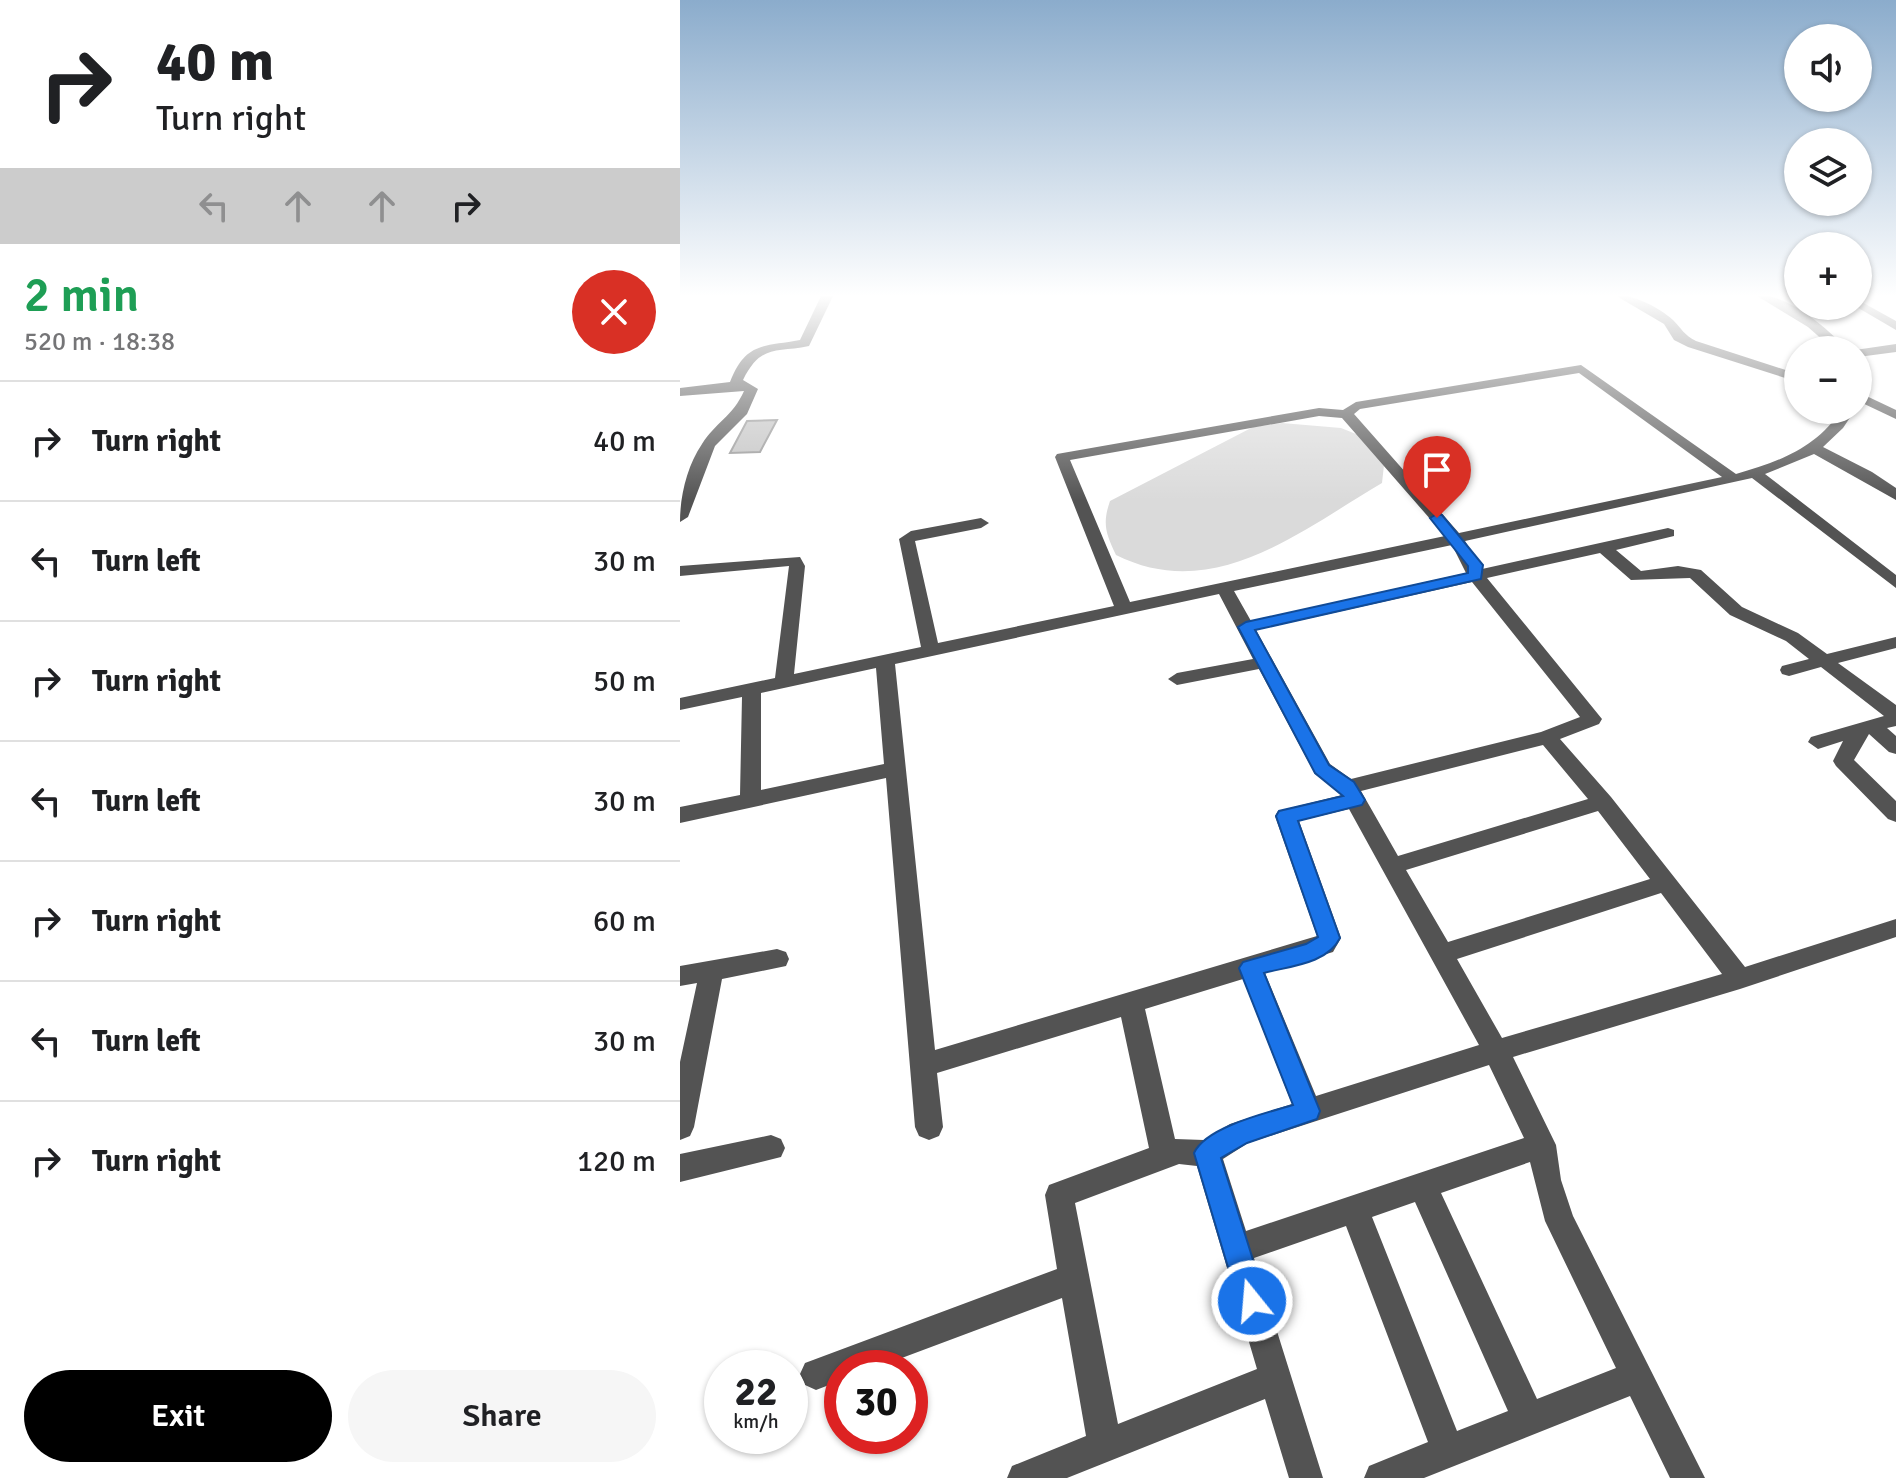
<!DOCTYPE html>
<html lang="en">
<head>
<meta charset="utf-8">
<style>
	body { margin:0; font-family:Signika,sans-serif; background:#f6f6f6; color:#202124; height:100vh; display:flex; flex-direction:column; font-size:30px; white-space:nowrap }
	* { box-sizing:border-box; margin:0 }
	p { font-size:26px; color:#757577 }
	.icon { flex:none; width:44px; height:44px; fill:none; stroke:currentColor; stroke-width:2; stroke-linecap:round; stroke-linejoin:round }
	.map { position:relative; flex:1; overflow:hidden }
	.panel { display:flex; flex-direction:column; background:#fff; width:680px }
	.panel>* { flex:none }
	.hud { background:#fff; color:#202124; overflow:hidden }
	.controls { position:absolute; left:1104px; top:24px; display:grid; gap:16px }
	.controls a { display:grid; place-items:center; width:88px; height:88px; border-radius:50%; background:#fff; box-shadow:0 2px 6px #0004; font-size:40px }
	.speed { position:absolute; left:24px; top:1350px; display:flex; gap:16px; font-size:40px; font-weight:700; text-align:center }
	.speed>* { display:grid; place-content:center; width:104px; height:104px; border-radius:50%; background:#fff; box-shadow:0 2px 6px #0004; line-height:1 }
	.speed small { font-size:20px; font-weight:400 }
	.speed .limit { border:12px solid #d22; background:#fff; color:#111 }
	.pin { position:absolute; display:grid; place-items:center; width:68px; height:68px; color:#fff; margin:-82px -34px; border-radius:50% 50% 50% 0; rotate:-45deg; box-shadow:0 0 8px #0007 }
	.pin .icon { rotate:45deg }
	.me { position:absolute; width:88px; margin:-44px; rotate:343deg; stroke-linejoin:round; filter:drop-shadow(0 0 6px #0008) }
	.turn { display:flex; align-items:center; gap:28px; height:168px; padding:0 24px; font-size:36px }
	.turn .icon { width:104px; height:104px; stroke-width:2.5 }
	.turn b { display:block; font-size:56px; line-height:68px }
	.lanes { display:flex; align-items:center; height:76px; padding:0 24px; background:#0003; justify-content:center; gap:40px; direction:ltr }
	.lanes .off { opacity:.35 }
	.round { display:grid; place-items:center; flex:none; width:84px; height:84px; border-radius:42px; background:#f6f6f6 }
	.headline { display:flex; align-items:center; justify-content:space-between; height:136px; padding:0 24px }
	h1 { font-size:48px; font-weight:600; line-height:60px; color:#1e9e55 }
	.primary-button { display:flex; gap:16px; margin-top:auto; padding:16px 24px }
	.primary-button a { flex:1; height:92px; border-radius:48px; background:#000; color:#fff; font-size:32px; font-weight:600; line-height:92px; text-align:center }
	.primary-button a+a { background:#f6f6f6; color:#202124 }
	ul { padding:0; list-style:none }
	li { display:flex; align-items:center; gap:24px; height:120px; padding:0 24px; border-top:2px solid #e0e0e0 }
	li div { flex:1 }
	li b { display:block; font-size:30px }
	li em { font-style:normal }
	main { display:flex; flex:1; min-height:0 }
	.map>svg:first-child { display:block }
</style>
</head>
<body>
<main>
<section class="panel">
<div class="hud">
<div class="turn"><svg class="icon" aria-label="right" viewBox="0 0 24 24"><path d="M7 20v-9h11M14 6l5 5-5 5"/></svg><div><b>40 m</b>Turn right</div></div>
<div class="lanes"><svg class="icon off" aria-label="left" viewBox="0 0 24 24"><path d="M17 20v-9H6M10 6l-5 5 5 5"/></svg><svg class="icon off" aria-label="ahead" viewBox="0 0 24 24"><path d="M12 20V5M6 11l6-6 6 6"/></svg><svg class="icon off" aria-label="ahead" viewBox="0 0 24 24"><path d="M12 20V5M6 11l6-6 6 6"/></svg><svg class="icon" aria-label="right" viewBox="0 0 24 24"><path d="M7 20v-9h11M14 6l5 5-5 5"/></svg></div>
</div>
<div class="headline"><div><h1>2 min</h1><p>520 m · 18:38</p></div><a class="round" style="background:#d93025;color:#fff"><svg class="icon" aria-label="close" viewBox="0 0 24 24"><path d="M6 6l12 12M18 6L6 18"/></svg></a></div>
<ul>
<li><svg class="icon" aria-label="right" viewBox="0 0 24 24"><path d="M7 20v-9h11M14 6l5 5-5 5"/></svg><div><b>Turn right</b></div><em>40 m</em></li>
<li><svg class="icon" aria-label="left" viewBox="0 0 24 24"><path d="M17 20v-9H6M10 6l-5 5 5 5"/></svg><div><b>Turn left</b></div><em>30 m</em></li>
<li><svg class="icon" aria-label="right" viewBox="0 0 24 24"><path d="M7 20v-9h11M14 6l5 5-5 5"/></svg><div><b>Turn right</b></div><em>50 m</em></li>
<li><svg class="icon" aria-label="left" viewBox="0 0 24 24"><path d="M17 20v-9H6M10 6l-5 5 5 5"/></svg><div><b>Turn left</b></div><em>30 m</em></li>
<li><svg class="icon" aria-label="right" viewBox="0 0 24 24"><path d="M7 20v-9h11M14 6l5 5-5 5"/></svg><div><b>Turn right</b></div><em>60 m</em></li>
<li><svg class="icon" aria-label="left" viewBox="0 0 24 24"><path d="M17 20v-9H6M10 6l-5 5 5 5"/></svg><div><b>Turn left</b></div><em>30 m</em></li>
<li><svg class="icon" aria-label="right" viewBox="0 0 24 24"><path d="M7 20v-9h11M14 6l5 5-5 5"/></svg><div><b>Turn right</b></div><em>120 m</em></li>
</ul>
<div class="primary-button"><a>Exit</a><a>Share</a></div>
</section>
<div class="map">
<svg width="1216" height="1478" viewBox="0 0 1216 1478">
	<rect width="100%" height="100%" fill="#fff"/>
	<path fill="#dadada" d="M602 423 661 428 681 436 704 465 702 483C620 531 534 604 436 555 426 534 422 524 430 501L573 427Z"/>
	<polygon fill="#c3c3c3" stroke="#979797" stroke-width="2" points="97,420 80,452 50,453 67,421"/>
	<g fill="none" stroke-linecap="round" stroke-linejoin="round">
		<g fill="#535353" fill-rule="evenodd">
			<path d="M142 294H154L129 346C95 353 81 344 63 380L78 389 67 414 35 446 8 517 0 522C0 496 7 466 22 444 35 423 53 416 64 391L0 396V388L50 382C66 342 82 347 120 340Z"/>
			<path d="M933 294C952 294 979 307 993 320 1002 329 1004 335 1016 341L1118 374V382L1008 347 994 340 984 324Z"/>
			<path d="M1074 294C1107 294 1146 326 1167 350H1154L1128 327Z"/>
			<polygon points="1178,300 1216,321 1216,330 1175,306 1178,306"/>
			<polygon points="1216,344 1216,352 1178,357 1178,350 1175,350"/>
			<path d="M901 365 1056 474C1098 462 1137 448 1161 410H1175L1163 428 1143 447 1192 472 1216 488V500L1134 454 1085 474 1216 575V588L1072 478 785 541 802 569 988 528 994 530V536L936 550 961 571 998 566 1021 570 1062 607 1118 633 1147 654 1216 637V648L1158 663 1216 705V726L1207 728 1216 736V754L1209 752 1189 734 1174 760 1216 801V822L1208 819 1156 766 1153 761 1163 741 1138 749 1128 742 1131 737 1204 716 1141 667 1109 676 1102 674 1100 670 1102 666 1129 659 1106 641 1050 615 1010 578 951 580 920 553 807 578 922 719 919 724 880 739 931 797 1065 967 1216 919V937L1060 989 833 1057 876 1145 881 1180 893 1216 1025 1478H990L950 1396 744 1478H684L689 1466 748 1442 666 1226 574 1258 643 1478H609L585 1399 387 1478H327L332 1466 406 1436 382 1298 195 1368H162V1380L136 1390 125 1385 120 1374 125 1363 377 1269 365 1195 369 1185 469 1148 441 1017 257 1073 263 1127 259 1136 249 1140 239 1136 235 1127 206 778 0 823V807L60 795 62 697 0 710V698L95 678 109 566 0 576V566L120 557 125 566 114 674 241 647 219 539 231 531 301 518 309 523 301 528 235 541 258 643 434 606 375 457 377 454 639 408 663 410 676 402ZM899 373 1042 477 779 533 674 414 680 409ZM639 416 662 418 765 536 450 602 390 460ZM772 545 786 573 571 621 554 591ZM792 582 900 717 861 732 671 779 650 764 576 630ZM539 594 573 659 497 673 488 679 497 685 579 669 635 774 660 792 662 795 598 811 595 816 637 936 255 1050 215 664ZM196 668 204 764 81 790V693ZM863 745 908 799 718 856 681 791ZM669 809 799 1045 636 1096 585 973 653 952 661 938 619 821ZM918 811 970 879 768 942 726 870ZM981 893 1042 974 822 1038 777 959ZM563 979 612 1104 550 1124 524 1140 495 1139 465 1009ZM809 1065 844 1138 566 1231 543 1159 568 1143ZM850 1162 865 1221 936 1368 857 1399 761 1193ZM499 1164 517 1166 577 1369 438 1424 395 1203ZM735 1202 828 1411 777 1431 692 1217Z"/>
			<polygon points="1178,392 1216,410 1216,419 1178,401"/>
			<polygon points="97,949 106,952 109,959 106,966 42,979 14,1127 10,1136 0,1140 0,1062 17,983 0,986 0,966"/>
			<polygon points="91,1135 101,1139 105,1148 101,1157 0,1182 0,1154"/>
		</g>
	</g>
	<linearGradient id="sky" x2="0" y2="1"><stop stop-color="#8baccc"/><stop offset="0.59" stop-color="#fff"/><stop offset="1" stop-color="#fff" stop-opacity="0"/></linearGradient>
	<rect width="1216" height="501" fill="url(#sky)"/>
	<path fill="#1a73e8" stroke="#114b97" stroke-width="2" d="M757 514 762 515 803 565 801 579 575 630 649 765 674 782 685 800 682 805 618 821 660 938C647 964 610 966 584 973L640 1111 637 1119 567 1143 541 1158 586 1301 582 1311 572 1315 562 1311 558 1301 514 1153C526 1127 586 1113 613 1105L559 968 563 962 626 944 638 937 596 816 599 811 663 796 635 773 558 627 566 622 788 573V566L750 518Z"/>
</svg>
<div class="controls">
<a><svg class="icon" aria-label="sound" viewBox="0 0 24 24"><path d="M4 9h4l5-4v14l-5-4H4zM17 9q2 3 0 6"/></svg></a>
<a><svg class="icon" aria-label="layers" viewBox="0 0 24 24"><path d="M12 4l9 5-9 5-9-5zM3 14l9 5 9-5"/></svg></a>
<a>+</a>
<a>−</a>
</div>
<div class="speed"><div>22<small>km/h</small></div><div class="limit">30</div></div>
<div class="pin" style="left:757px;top:518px;background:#d93025"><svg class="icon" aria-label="arrive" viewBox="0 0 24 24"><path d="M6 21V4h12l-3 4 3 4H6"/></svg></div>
<svg class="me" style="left:572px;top:1301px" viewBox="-20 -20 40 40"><circle r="17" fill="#1a73e8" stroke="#fff" stroke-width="3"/><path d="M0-11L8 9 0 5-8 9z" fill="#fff"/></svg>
</div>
</main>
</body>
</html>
